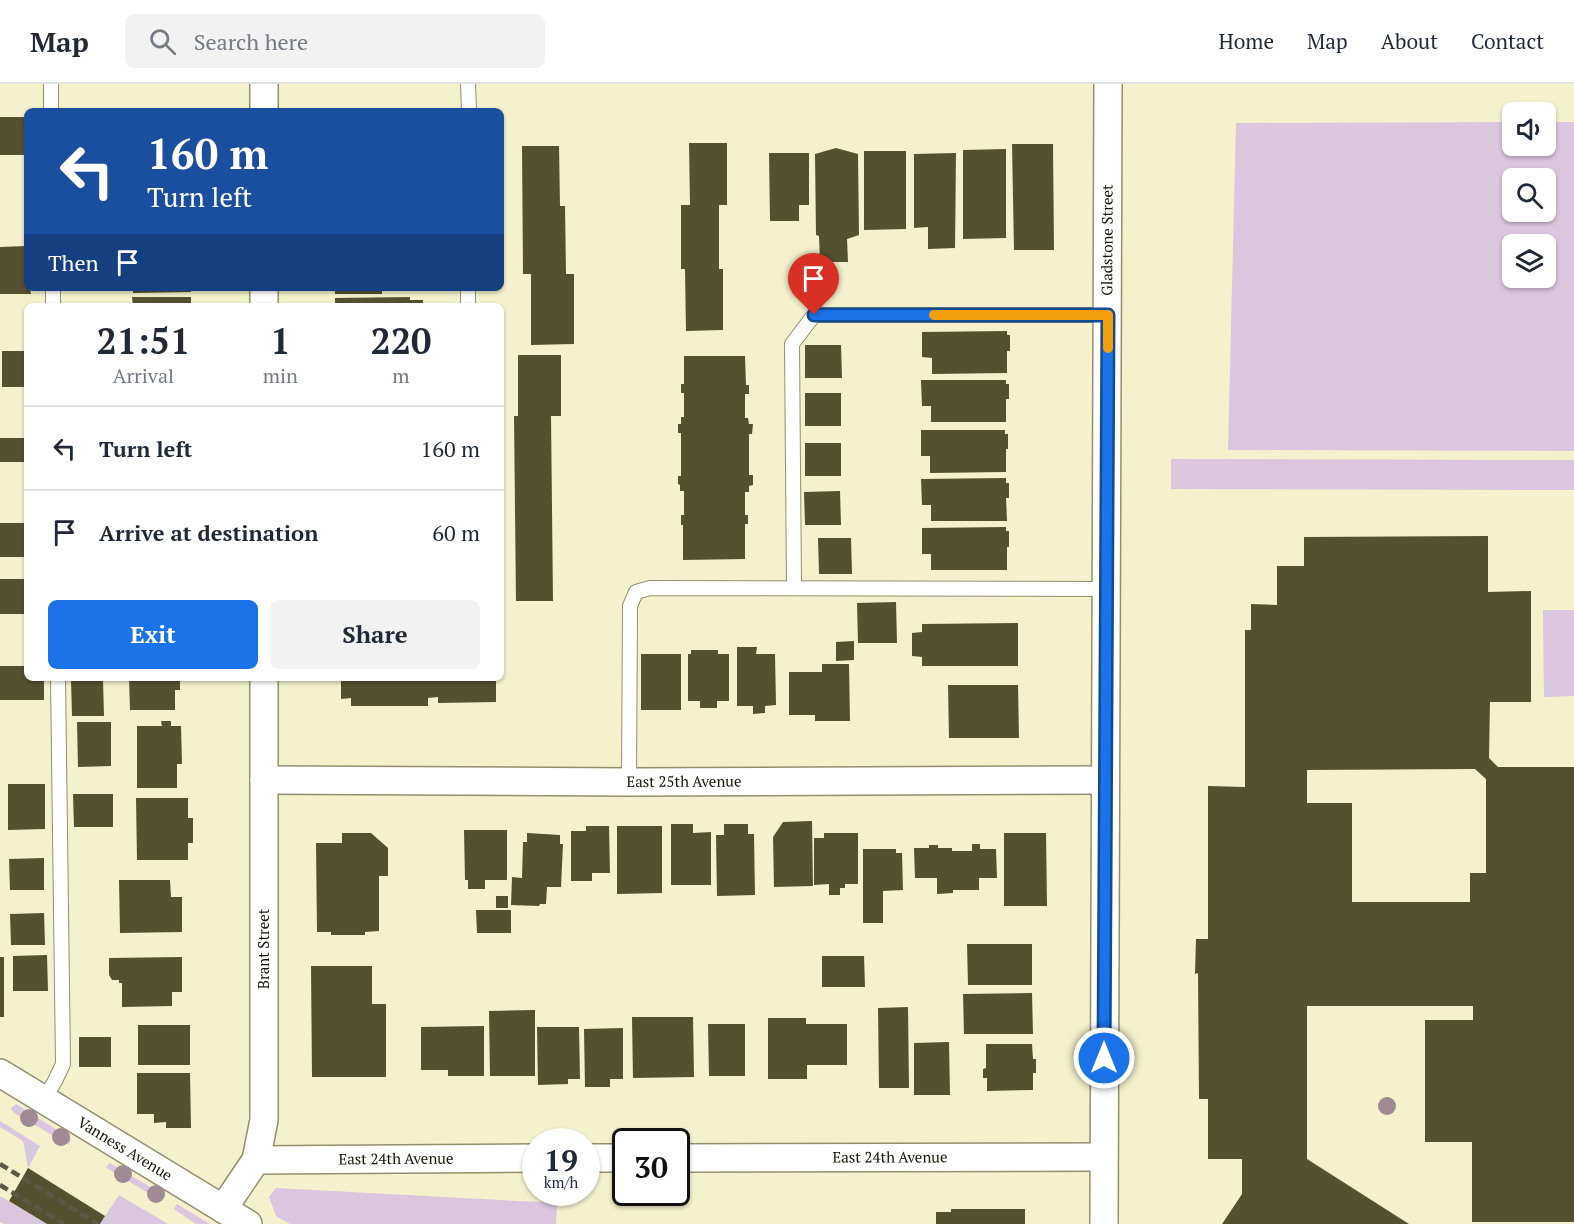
<!DOCTYPE html>
<html lang="en">
<head>
<meta charset="utf-8">
<style>
	body { margin:0; font-family:"PT Serif",serif; background:#f2f2f3; color:#1f2937; height:100vh; display:flex; flex-direction:column; font-size:22px; white-space:nowrap }
	* { box-sizing:border-box; margin:0 }
	p { font-size:20px; color:#747a83 }
	.icon { flex:none; width:33px; height:33px; fill:none; stroke:currentColor; stroke-width:2; stroke-linecap:round; stroke-linejoin:round }
	.map { position:relative; flex:1; overflow:hidden }
	.panel { position:absolute; left:24px; top:219px; width:480px; height:378px; display:flex; flex-direction:column; background:#fff; border-radius:9px; box-shadow:0 2px 4px #0004 }
	.panel>* { flex:none }
	.hud { position:absolute; left:24px; top:24px; width:480px; height:183px; border-radius:9px; box-shadow:0 2px 4px #0004; background:#1a4fa0; color:#fff; overflow:hidden }
	.tools { position:absolute; left:1502px; top:18px; display:grid; gap:12px }
	.tools a { display:grid; place-items:center; width:54px; height:54px; border-radius:9px; background:#fff; box-shadow:0 2px 4px #0004; font-size:30px }
	.speed { position:absolute; left:522px; top:1044px; display:flex; gap:12px; font-size:30px; font-weight:700; text-align:center }
	.speed>* { display:grid; place-content:center; width:78px; height:78px; border-radius:50%; background:#fff; box-shadow:0 2px 4px #0004; line-height:1 }
	.speed small { font-size:15px; font-weight:400 }
	.speed .limit { border:3px solid #111; border-radius:9px; background:#fff; color:#111 }
	.pin { position:absolute; display:grid; place-items:center; width:51px; height:51px; color:#fff; margin:-62px -26px; border-radius:50% 50% 50% 0; rotate:-45deg; box-shadow:0 0 6px #0007 }
	.pin .icon { rotate:45deg }
	.me { position:absolute; width:66px; margin:-33px; rotate:0deg; stroke-linejoin:round; filter:drop-shadow(0 0 4px #0008) }
	.turn { display:flex; align-items:center; gap:21px; height:126px; padding:0 24px; font-size:27px }
	.turn .icon { width:78px; height:78px; stroke-width:2.5 }
	.turn b { display:block; font-size:42px; line-height:51px }
	.then { display:flex; align-items:center; height:57px; padding:0 24px; background:#0003; gap:12px; font-size:22px }
	.eta { display:flex; justify-content:space-evenly; align-items:center; height:102px; text-align:center }
	.eta b { font-size:36px; font-weight:700; line-height:42px }
	.primary-button { display:flex; gap:12px; margin-top:auto; padding:12px 24px }
	.primary-button a { flex:1; height:69px; border-radius:9px; background:#1a73e8; color:#fff; font-size:24px; font-weight:700; line-height:69px; text-align:center }
	.primary-button a+a { background:#f2f2f3; color:#1f2937 }
	ul { padding:0; list-style:none }
	li { display:flex; align-items:center; gap:18px; height:84px; padding:0 24px; border-top:2px solid #e0e1e3 }
	li div { flex:1 }
	li b { display:block; font-size:22px }
	li em { font-style:normal }
	header { display:flex; align-items:center; gap:36px; box-sizing:border-box; height:84px; padding:0 30px; background:#fff; border-bottom:2px solid #e0e1e3 }
	header strong { font-size:28px }
	nav { display:flex; gap:33px; margin-inline-start:auto; font-size:21px }
	.search { width:420px; height:54px; background:#f2f2f3; display:flex; align-items:center; gap:15px; box-sizing:border-box; padding:0 21px; border-radius:9px; color:#747a83; font-size:22px }
	.map>svg:first-child { display:block }
</style>
</head>
<body>
<header>
<strong>Map</strong>
<div class="search"><svg class="icon" aria-label="search" viewBox="0 0 24 24"><circle cx="10" cy="10" r="6"/><path d="M15 15l6 6"/></svg>Search here</div>
<nav><a>Home</a><a>Map</a><a>About</a><a>Contact</a></nav>
</header>
<div class="map">
<svg width="1574" height="1140" viewBox="0 0 1574 1140">
	<rect width="100%" height="100%" fill="#f4f1cc"/>
	<g fill="#dac6df" fill-rule="evenodd">
		<path d="M1512 38V62H1545V38H1574V367L1228 366 1236 39ZM1545 94V128H1512V94ZM1545 160V194H1512V160Z"/>
		<polygon points="1171,375 1574,376 1574,406 1171,405"/>
		<polygon points="1543,526 1574,526 1574,612 1544,613"/>
		<polygon points="16,1020 71,1055 69,1061 13,1028 11,1024"/>
		<polygon points="0,1037 40,1062 28,1084 23,1057 0,1043"/>
		<polygon points="110,1079 165,1112 160,1116 108,1085 106,1083"/>
		<polygon points="276,1104 557,1119 556,1140 290,1140 276,1132 269,1113"/>
		<polygon points="119,1111 168,1140 100,1140"/>
		<polygon points="0,1112 47,1140 4,1140 0,1138"/>
		<polygon points="177,1120 210,1140 196,1140 174,1125"/>
	</g>
	<g fill="#545131" fill-rule="evenodd">
		<rect x="0" y="33" width="27" height="38"/>
		<polygon points="689,59 727,59 727,121 719,121 719,185 723,185 723,246 686,247 685,185 681,185 681,121 690,121"/>
		<polygon points="1012,60 1053,60 1054,166 1014,166"/>
		<polygon points="522,62 559,62 560,122 565,122 566,190 574,190 574,260 531,261 531,190 523,190"/>
		<polygon points="836,64 858,70 859,151 847,155 848,178 820,178 819,152 816,151 815,70"/>
		<polygon points="1006,65 1006,154 963,155 963,66"/>
		<polygon points="864,67 906,67 906,145 864,146"/>
		<polygon points="769,69 809,69 809,121 799,121 799,137 770,137"/>
		<polygon points="956,69 955,164 928,165 928,143 914,144 914,70"/>
		<polygon points="27,162 27,204 30,204 31,210 0,210 0,163"/>
		<polygon points="133,204 191,204 191,208 133,209"/>
		<rect x="335" y="204" width="47" height="6"/>
		<polygon points="132,213 191,213 191,222 133,222"/>
		<polygon points="410,213 410,216 423,216 423,222 335,222 335,214"/>
		<polygon points="1007,247 1007,251 1010,251 1010,267 1007,267 1007,289 932,290 932,274 922,273 922,248"/>
		<polygon points="805,261 841,261 842,294 805,294"/>
		<rect x="2" y="267" width="25" height="36"/>
		<polygon points="518,271 561,271 561,332 551,332 553,517 516,517 514,332 518,332"/>
		<polygon points="684,272 745,272 746,301 749,301 749,310 745,310 745,334 748,334 749,340 753,340 752,350 749,350 749,391 753,391 753,401 749,402 749,408 745,408 745,431 748,431 748,440 745,440 745,475 683,476 683,441 681,441 681,431 684,431 684,407 680,407 680,401 678,400 678,392 681,392 681,349 678,349 678,340 681,340 681,333 684,333 684,309 681,309 681,300 684,300"/>
		<polygon points="921,296 1006,296 1006,300 1009,300 1009,315 1006,315 1006,338 931,338 931,322 922,322"/>
		<rect x="805" y="309" width="36" height="33"/>
		<polygon points="921,346 1005,346 1005,350 1008,350 1008,365 1006,365 1006,388 930,389 930,372 921,372"/>
		<rect x="0" y="354" width="27" height="24"/>
		<rect x="805" y="359" width="36" height="33"/>
		<polygon points="1006,394 1006,399 1009,399 1009,414 1006,414 1007,437 931,437 931,421 922,421 921,395"/>
		<polygon points="840,407 841,441 805,441 804,408"/>
		<rect x="0" y="439" width="27" height="34"/>
		<polygon points="1006,443 1006,447 1009,447 1009,463 1007,463 1007,486 931,486 931,470 922,470 922,444"/>
		<path d="M1488 452V508L1531 507V618H1490L1489 674 1498 683H1574V1138H1472V1058H1425V936H1473V922H1307V1075L1409 1140H1222L1242 1110V1075H1208V1015H1199L1198 889 1195 890 1196 855H1208V702L1245 703V546H1251V520L1277 521V482H1304V453ZM1475 685 1486 695V789H1470V818H1352V719H1307V686Z"/>
		<polygon points="818,454 851,454 852,490 819,490"/>
		<rect x="0" y="495" width="27" height="35"/>
		<polygon points="896,518 897,559 858,559 857,519"/>
		<polygon points="1018,539 1018,582 922,582 922,573 912,572 912,549 922,548 922,540"/>
		<polygon points="854,557 854,576 836,577 836,558"/>
		<polygon points="737,563 757,563 756,570 775,570 776,621 765,622 765,629 753,630 753,622 737,622"/>
		<polygon points="691,566 718,566 718,570 729,570 729,617 717,617 717,624 700,624 700,617 688,617 688,570 691,570"/>
		<rect x="641" y="570" width="40" height="56"/>
		<polygon points="822,580 849,580 850,637 815,637 815,631 789,631 789,588 822,588"/>
		<polygon points="0,582 27,582 27,594 44,594 44,616 0,616"/>
		<polygon points="129,594 180,594 180,606 175,606 175,626 130,626"/>
		<polygon points="341,594 496,594 496,618 438,619 438,613 428,614 428,622 351,622 351,614 341,615"/>
		<polygon points="71,596 103,596 104,632 72,632"/>
		<polygon points="948,601 1018,601 1019,654 949,654"/>
		<polygon points="161,637 171,637 171,642 181,642 182,680 177,680 177,704 137,704 137,642 162,642"/>
		<polygon points="77,638 111,638 111,682 78,683"/>
		<polygon points="8,700 45,700 45,745 8,746"/>
		<polygon points="73,710 113,710 113,743 74,743"/>
		<polygon points="136,714 188,714 188,734 193,734 193,759 188,759 188,776 137,776"/>
		<polygon points="812,737 813,802 774,803 773,753 783,738"/>
		<polygon points="671,740 693,740 693,749 711,748 711,801 671,801"/>
		<polygon points="724,740 748,740 748,750 754,750 755,811 717,812 716,751 724,751"/>
		<polygon points="586,742 609,742 610,789 592,789 592,797 571,797 571,747 586,747"/>
		<polygon points="617,742 662,742 662,809 617,810"/>
		<polygon points="464,746 507,746 507,796 485,796 485,805 468,805 468,796 465,796"/>
		<polygon points="342,749 371,749 388,764 388,792 379,792 379,847 365,848 365,851 331,851 331,848 317,848 316,759 342,759"/>
		<polygon points="527,749 560,751 560,760 563,760 561,803 547,803 546,820 540,820 539,822 511,821 512,793 522,794 523,758 527,758"/>
		<polygon points="824,749 858,749 858,800 845,800 845,804 840,804 840,811 829,811 829,800 814,801 814,754 824,754"/>
		<polygon points="1004,749 1046,749 1047,822 1004,822"/>
		<polygon points="972,760 980,760 980,765 996,765 997,794 979,794 979,806 953,806 953,809 937,810 937,794 915,794 914,764 929,764 929,761 938,761 938,764 952,764 952,767 972,767"/>
		<polygon points="863,765 896,765 896,769 902,769 903,806 883,807 883,839 863,839"/>
		<polygon points="44,774 44,806 10,806 9,775"/>
		<polygon points="119,796 170,796 171,813 182,813 182,848 120,849"/>
		<rect x="496" y="812" width="12" height="12"/>
		<polygon points="476,826 511,826 511,849 477,849"/>
		<polygon points="44,829 45,861 11,861 10,830"/>
		<polygon points="967,860 1032,860 1032,901 968,901"/>
		<polygon points="47,871 48,907 13,907 13,872"/>
		<polygon points="822,872 864,872 865,903 822,903"/>
		<rect x="0" y="873" width="4" height="60"/>
		<polygon points="182,873 182,908 172,908 172,922 122,923 122,899 119,899 119,896 112,896 109,891 109,874"/>
		<polygon points="311,882 372,882 372,920 386,920 386,993 312,993"/>
		<polygon points="1032,909 1033,950 964,950 963,910"/>
		<polygon points="908,923 909,1004 879,1004 878,924"/>
		<polygon points="535,926 535,992 490,992 489,927"/>
		<polygon points="632,933 693,933 694,993 633,994"/>
		<polygon points="768,934 806,934 806,940 847,940 847,981 807,981 807,995 768,995"/>
		<polygon points="708,940 745,940 745,992 709,992"/>
		<rect x="138" y="941" width="52" height="40"/>
		<polygon points="484,942 484,992 448,992 448,986 421,986 421,943"/>
		<polygon points="537,943 579,943 580,995 568,995 568,1000 538,1001"/>
		<polygon points="623,944 623,995 610,995 610,1003 585,1003 584,945"/>
		<rect x="79" y="953" width="32" height="30"/>
		<polygon points="949,958 950,1011 914,1011 914,959"/>
		<polygon points="986,960 1032,960 1033,975 1036,975 1036,989 1033,989 1033,1006 987,1007 987,994 983,994 983,985 986,984"/>
		<polygon points="137,989 190,989 191,1044 166,1044 166,1038 154,1039 154,1030 137,1030"/>
		<polygon points="28,1084 105,1132 100,1140 47,1140 9,1117"/>
		<polygon points="951,1125 1025,1125 1025,1140 936,1140 936,1128 951,1128"/>
	</g>
	<g fill="none" stroke-linecap="round" stroke-linejoin="round">
		<g stroke="#938f6d" stroke-width="16">
			<g id="service">
				<polyline points="51,0 51,27"/>
				<polyline points="468,0 469,27"/>
				<polyline points="53,204 53,222"/>
				<polyline points="468,222 468,204"/>
				<polyline points="794,503 792,260 814,231 1108,231"/>
				<polyline points="629,698 630,522 636,508 650,504 1105,505"/>
				<polyline points="44,1015 55,997 63,980 58,594"/>
			</g>
		</g>
		<g stroke="#938f6d" stroke-width="30">
			<g id="minor">
				<polyline points="264,0 264,27"/>
				<polyline points="264,204 264,222"/>
				<path id="s1" d="M264 696 629 698 1105 696"/>
				<path id="s2" d="M0 989 248 1140"/>
				<polyline points="586,1074 626,1074"/>
				<path id="s3" d="M676 1074 1104 1073"/>
				<path id="s4" d="M256 1076 536 1074"/>
				<polyline points="223,1125 256,1076 264,1036 264,594"/>
				<path id="s5" d="M1104 1140 1108 0"/>
			</g>
		</g>
		<use href="#service" stroke="#fff" stroke-width="14"/>
		<use href="#minor" stroke="#fff" stroke-width="27"/>
		<g stroke="#5b5945" stroke-width="4.5" stroke-dasharray="9 4.5" stroke-linecap="butt">
			<polyline points="0,1080 98,1140"/>
			<polyline points="0,1101 64,1140"/>
		</g>
	</g>
	<g fill="#a08a94">
		<circle cx="1387" cy="1022" r="9"/>
		<circle cx="29" cy="1034" r="9"/>
		<circle cx="61" cy="1053" r="9"/>
		<circle cx="123" cy="1090" r="9"/>
		<circle cx="156" cy="1110" r="9"/>
	</g>
	<g fill="none" stroke-linecap="round" stroke-linejoin="round">
		<g stroke="#114b97" stroke-width="15">
			<polyline id="route" points="814,231 1108,231 1104,974"/>
		</g>
		<use href="#route" stroke="#1a73e8" stroke-width="10"/>
		<polyline stroke="#f59e0b" stroke-width="10" points="934,231 1108,231 1108,264"/>
	</g>
	<g text-anchor="middle" stroke-width="6" stroke-linejoin="round" paint-order="stroke">
		<g font-size="15" fill="#151407" stroke="#fff">
			<text dy="5" stroke="none"><textPath href="#s5" startOffset="984">Gladstone Street</textPath></text>
			<text dy="5" stroke="none"><textPath href="#s1" startOffset="420">East 25th Avenue</textPath></text>
			<text transform="translate(264 865) rotate(-90)" y="5">Brant Street</text>
			<text dy="5" stroke="none"><textPath href="#s2" startOffset="146">Vanness Avenue</textPath></text>
			<text dy="5" stroke="none"><textPath href="#s3" startOffset="214">East 24th Avenue</textPath></text>
			<text dy="5" stroke="none"><textPath href="#s4" startOffset="140">East 24th Avenue</textPath></text>
		</g>
	</g>
</svg>
<div class="tools">
<a><svg class="icon" aria-label="sound" viewBox="0 0 24 24"><path d="M4 9h4l5-4v14l-5-4H4zM17 9q2 3 0 6"/></svg></a>
<a><svg class="icon" aria-label="search" viewBox="0 0 24 24"><circle cx="10" cy="10" r="6"/><path d="M15 15l6 6"/></svg></a>
<a><svg class="icon" aria-label="layers" viewBox="0 0 24 24"><path d="M12 4l9 5-9 5-9-5zM3 14l9 5 9-5"/></svg></a>
</div>
<div class="speed"><div>19<small>km/h</small></div><div class="limit">30</div></div>
<div class="pin" style="left:814px;top:231px;background:#d93025"><svg class="icon" aria-label="arrive" viewBox="0 0 24 24"><path d="M6 21V4h12l-3 4 3 4H6"/></svg></div>
<svg class="me" style="left:1104px;top:974px" viewBox="-20 -20 40 40"><circle r="17" fill="#1a73e8" stroke="#fff" stroke-width="3"/><path d="M0-11L8 9 0 5-8 9z" fill="#fff"/></svg>
<div class="hud">
<div class="turn"><svg class="icon" aria-label="left" viewBox="0 0 24 24"><path d="M17 20v-9H6M10 6l-5 5 5 5"/></svg><div><b>160 m</b>Turn left</div></div>
<div class="then">Then<svg class="icon" aria-label="arrive" viewBox="0 0 24 24"><path d="M6 21V4h12l-3 4 3 4H6"/></svg></div>
</div>
<section class="panel">
<div class="eta">
<div><b>21:51</b><p>Arrival</p></div>
<div><b>1</b><p>min</p></div>
<div><b>220</b><p>m</p></div>
</div>
<ul>
<li><svg class="icon" aria-label="left" viewBox="0 0 24 24"><path d="M17 20v-9H6M10 6l-5 5 5 5"/></svg><div><b>Turn left</b></div><em>160 m</em></li>
<li><svg class="icon" aria-label="arrive" viewBox="0 0 24 24"><path d="M6 21V4h12l-3 4 3 4H6"/></svg><div><b>Arrive at destination</b></div><em>60 m</em></li>
</ul>
<div class="primary-button"><a>Exit</a><a>Share</a></div>
</section>
</div>
</body>
</html>
